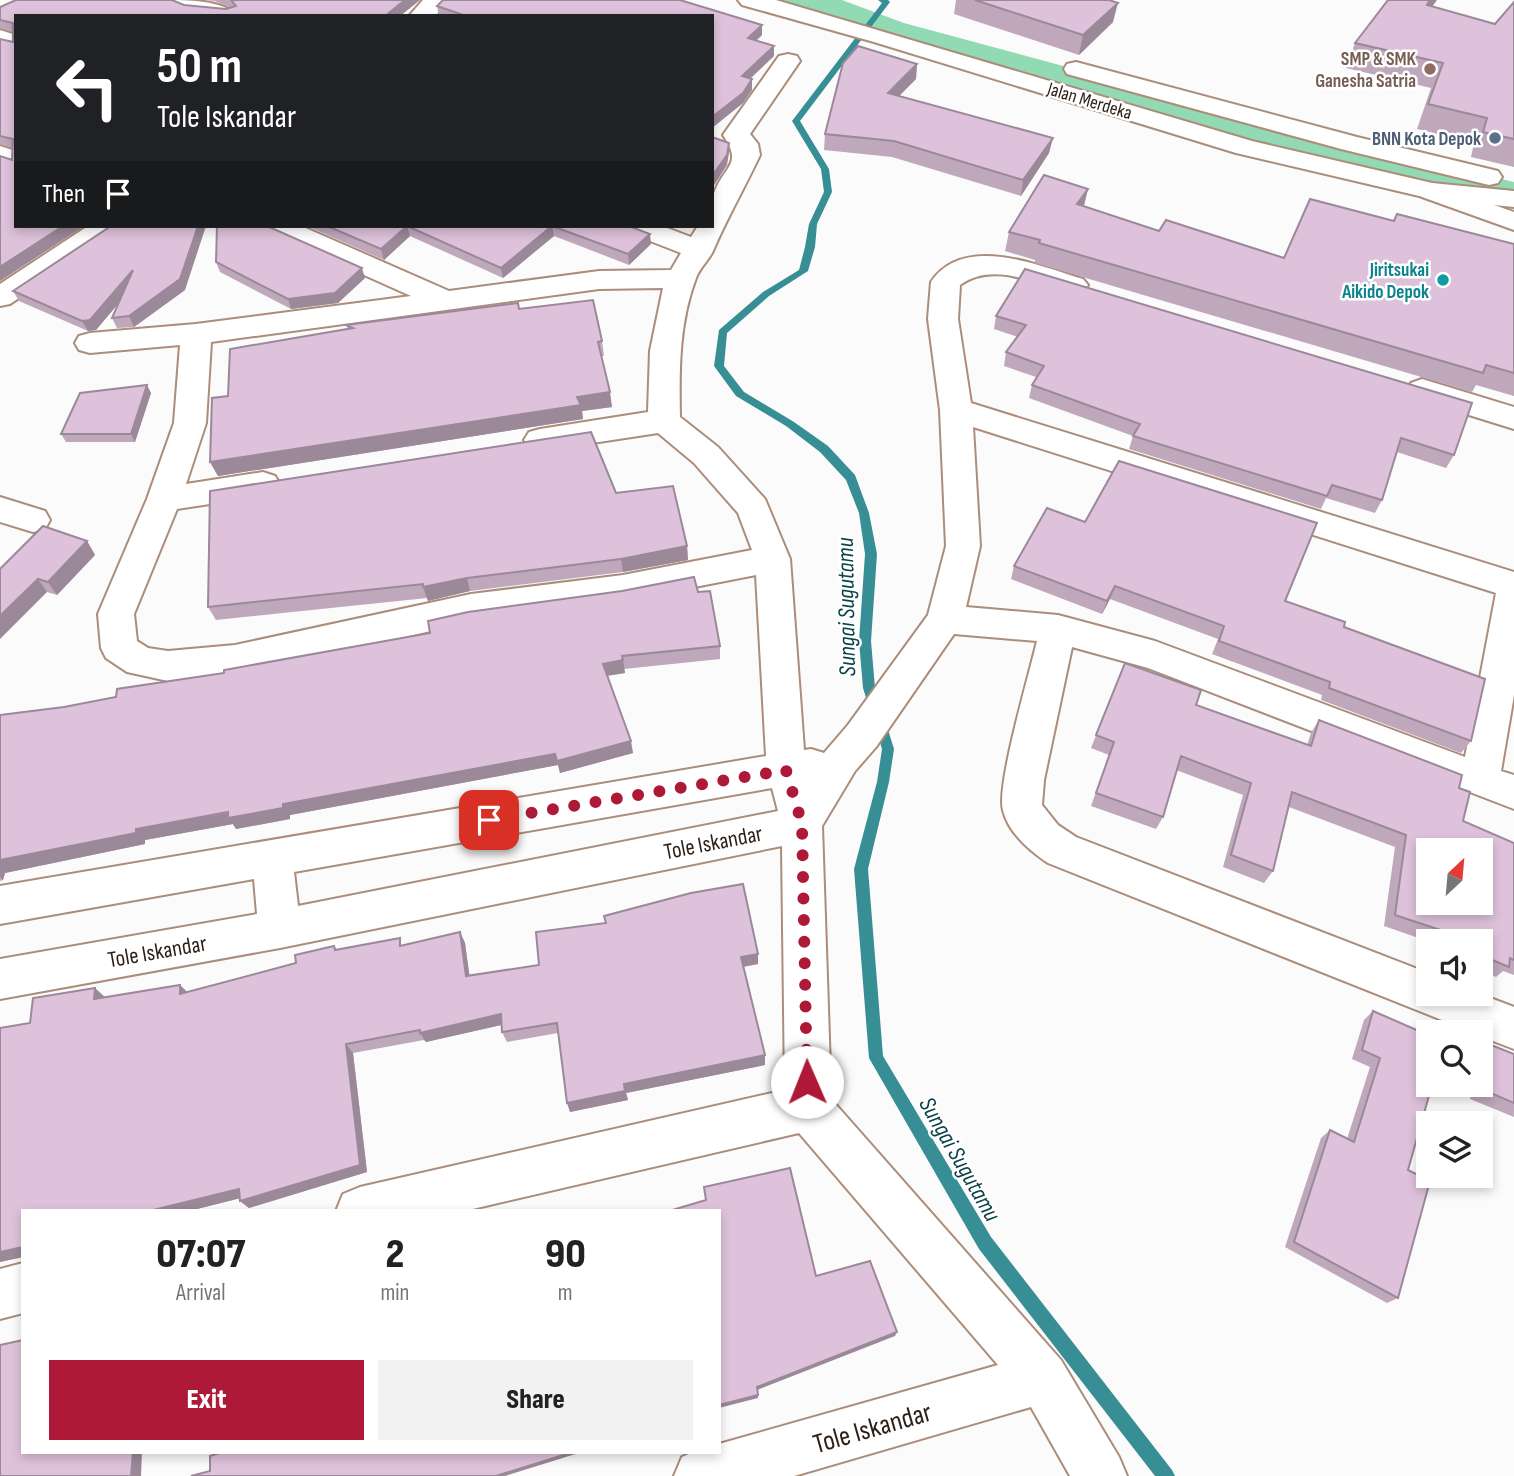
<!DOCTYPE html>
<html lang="en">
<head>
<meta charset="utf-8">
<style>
	body { margin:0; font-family:"Sofia Sans Condensed",sans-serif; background:#f2f2f2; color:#222; height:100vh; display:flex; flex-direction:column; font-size:26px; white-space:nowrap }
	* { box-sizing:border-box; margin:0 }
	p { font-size:23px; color:#767676 }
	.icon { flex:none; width:38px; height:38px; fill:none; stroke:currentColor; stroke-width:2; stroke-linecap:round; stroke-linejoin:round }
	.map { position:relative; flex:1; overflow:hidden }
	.details { position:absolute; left:21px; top:1209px; width:700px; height:245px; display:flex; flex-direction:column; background:#fff; border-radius:0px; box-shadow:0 4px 10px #0003 }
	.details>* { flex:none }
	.top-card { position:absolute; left:14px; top:14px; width:700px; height:214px; border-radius:0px; box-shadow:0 4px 10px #0003; background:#202124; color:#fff; overflow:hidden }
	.needle { width:46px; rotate:26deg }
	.controls { position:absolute; left:1416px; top:838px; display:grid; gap:14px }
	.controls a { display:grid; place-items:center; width:77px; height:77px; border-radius:0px; background:#fff; box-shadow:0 4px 10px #0003; font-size:35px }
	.pin { position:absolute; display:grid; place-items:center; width:60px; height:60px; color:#fff; margin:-30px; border-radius:14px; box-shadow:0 4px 10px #0006 }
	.me { position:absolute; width:77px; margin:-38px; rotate:359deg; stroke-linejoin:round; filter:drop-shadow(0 0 5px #0008) }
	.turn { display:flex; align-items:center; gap:24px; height:147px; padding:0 28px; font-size:32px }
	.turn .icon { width:91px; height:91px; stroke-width:2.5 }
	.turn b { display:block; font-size:49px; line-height:60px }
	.then { display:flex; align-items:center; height:66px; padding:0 28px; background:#0003; gap:14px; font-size:26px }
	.eta { display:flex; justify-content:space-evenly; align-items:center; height:119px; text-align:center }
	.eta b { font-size:42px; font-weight:800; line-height:49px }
	.primary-button { display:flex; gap:14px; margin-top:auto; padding:14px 28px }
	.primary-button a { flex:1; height:80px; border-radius:0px; background:#ad1937; color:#fff; font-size:28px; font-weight:800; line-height:80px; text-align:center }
	.primary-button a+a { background:#f2f2f2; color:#222 }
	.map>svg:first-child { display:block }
</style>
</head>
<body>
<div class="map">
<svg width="1514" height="1476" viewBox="0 0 1514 1476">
	<rect width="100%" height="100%" fill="#fbfbfb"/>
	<polygon fill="#92dab3" points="758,0 842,0 904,23 1304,131 1514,182 1514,199 1245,147"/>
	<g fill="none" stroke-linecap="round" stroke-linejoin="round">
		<polygon fill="#388e95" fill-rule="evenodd" points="878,0 888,0 890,2 800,121 829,169 832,192 817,224 815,247 808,271 769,296 727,333 724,366 744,392 794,422 828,446 855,475 869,513 877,554 871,641 875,688 894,749 889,782 868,869 883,1056 991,1237 1172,1470 1175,1476 1155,1476 979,1249 869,1058 854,869 877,782 882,749 863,688 859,641 865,554 859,513 846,480 820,452 786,426 736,396 714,366 719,330 763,292 799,270 805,247 809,224 824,192 821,169 792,121 882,3"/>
		<g stroke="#ab8d7a" stroke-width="4">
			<g id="minor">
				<path d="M166 0C185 0 225 0 237 16 218 16 178 17 166 0Z"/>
				<polygon points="423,0 447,0 449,2 435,16 409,16"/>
				<polygon points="0,30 16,35 16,50 0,45"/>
				<path d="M788 54 797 56 800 61 750 134 758 144 760 155C745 187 726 220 713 251 709 260 700 267 696 278 679 322 679 370 680 417L718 447 765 499 790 559 804 750 811 749 824 753 848 725 928 615 946 546 940 410 928 319 931 282C964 233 1040 266 1083 279L1088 285 1083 291 1073 294C1037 285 994 260 960 285L958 319 971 403 1514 572V695L1501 771 1514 775V809L1148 668 1072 647 1044 780 1042 805 1058 825 1076 837 1428 973V994H1480L1514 1007V1049L1480 1036V1032H1472L1048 863C1030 851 1008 832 1003 810 996 786 1030 672 1037 641L954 634 876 747 855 771 822 826 831 1099 1061 1360 1119 1457 1127 1476H1070L1031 1407 794 1476H674L682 1457 693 1452H719V1444L998 1365 799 1133 464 1211H336L343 1194 360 1187 785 1090 782 846 280 948 0 999V959L257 914 254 879 0 924V886L766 756 756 575 623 601 471 622 235 675 168 681 127 672 106 658 101 648 98 614 147 499 174 423 180 345 90 353 79 350 75 343 79 336 90 333 196 324 411 296 268 232 264 226H301L449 291 599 271 671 270 681 253 627 232 623 226H662L691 237 698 226H712C712 217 710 205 713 197 721 166 745 167 723 135L779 56ZM663 288 650 351 648 412 540 429 529 432 524 440 529 448 540 451 658 433 694 463 738 513 752 550 623 575 471 594 235 645 168 651 148 648 137 641 134 614 177 509 263 496 275 492 280 484 275 476 263 472 186 484 206 423 211 342 599 289ZM973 427 1496 593 1465 757 1155 641 1058 615 966 607 980 546ZM772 788 778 811 298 906 294 872Z"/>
				<polygon points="0,146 16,151 16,168 0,163"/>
				<polygon points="1432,183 1514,212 1514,230 1422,197 1418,191 1422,185"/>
				<polygon points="88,226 121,226 117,232 10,304 0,306 0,284"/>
				<polygon points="1422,379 1514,407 1514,429 1411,397 1406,390 1411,383"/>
				<polygon points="0,497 45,511 50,520 45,529 33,532 0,522"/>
				<polygon points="23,1263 23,1313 0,1319 0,1269"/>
			</g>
		</g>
		<g stroke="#ab8d7a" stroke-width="4">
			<g id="tertiary">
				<polygon points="738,0 776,0 1252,141 1432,183 1514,191 1514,207 1432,199 1236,153 874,42 742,5"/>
				<polygon points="1076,62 1357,137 1498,171 1502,177 1498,183 1489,185 1341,149 1067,74 1064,69 1067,64"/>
			</g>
		</g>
		<use href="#minor" fill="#fff" fill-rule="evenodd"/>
		<use href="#tertiary" fill="#fff" fill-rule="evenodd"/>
	</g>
	<g fill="#bfa7bc">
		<polygon points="203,0 420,0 400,16 16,16 16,226 84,226 0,281 0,156 12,160 13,148 0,144 0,39 13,42 13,32 0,28 0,7 184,5 226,9 230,8 215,1"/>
		<polygon points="443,0 680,0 762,25 762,35 756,41 774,46 774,56 750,79 752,79 752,90 743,103 712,128 712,16 439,16 437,6"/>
		<polygon points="956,0 1109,0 1113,22 1079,55 954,14"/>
		<polygon points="1514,2 1514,167 1471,157 1474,143 1417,129 1431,88 1346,68 1355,43 1433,6 1495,24"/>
		<polygon points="917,64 916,79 899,96 1049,153 1021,196 892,157 824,150 825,134"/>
		<polygon points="1088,189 1084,206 1159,231 1284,258 1394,221 1397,214 1514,244 1514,396 1476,385 1472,392 1035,263 1035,260 1005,251 1009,232"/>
		<polygon points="307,226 629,226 651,244 629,265 554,236 503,278 410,236 384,260"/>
		<polygon points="216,262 365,278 338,303 291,309 220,272"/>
		<polygon points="1025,269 1454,455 1446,468 1397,452 1382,500 1375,513 1326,498 1321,509 1129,449 1133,436 1029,398 1032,385 1036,377 1004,366 1006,352 1018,337 994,329 996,316"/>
		<polygon points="185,290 134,327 117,328 112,318 118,304 96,330 88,331 19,301 13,291"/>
		<polygon points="519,309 602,341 604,356 601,356 612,407 582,411 583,419 218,476 210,462 228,396 348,329 346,325"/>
		<polygon points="151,393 135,442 66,442 61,434"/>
		<polygon points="616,493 687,546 688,560 623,572 470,591 428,601 427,598 216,620 208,607"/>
		<polygon points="87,541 95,555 57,595 47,592 0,569"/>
		<polygon points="1014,566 1285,601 1344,627 1471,741 1461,753 1321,700 1322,695 1212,654 1218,639 1110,599 1102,614 1011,579"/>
		<polygon points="698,592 720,646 720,659 624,669 625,673 607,676 633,753 560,773 558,765 290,815 290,819 236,829 233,824 145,840 145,844 5,873 3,880 0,881 0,715 64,707 116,697 224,673"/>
		<polygon points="1125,663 1196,705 1307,745 1311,733 1319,720 1459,788 1463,821 1514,843 1514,975 1503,971 1496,977 1480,971 1480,942 1430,942 1384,926 1395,847 1289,807 1273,871 1264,883 1223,867 1243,795 1176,770 1163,817 1156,829 1091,806 1109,755 1091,748"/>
		<polygon points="460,932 465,943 469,975 758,954 758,964 743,967 765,1065 626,1093 628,1100 570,1112 558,1033 507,1042 502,1032 502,1025 426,1042 424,1040 353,1053 367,1172 249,1208 240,1201 240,1198 189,1211 23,1211 23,1257 0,1262 0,1028 30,1023 105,998 180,985 187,992 296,963 334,946 337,950 403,945"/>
		<polygon points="1373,1011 1408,1170 1398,1298 1387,1303 1285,1247 1321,1138 1330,1130 1347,1139 1370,1067 1352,1059 1364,1020"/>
		<polygon points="1491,1045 1514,1054 1514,1117 1470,1099 1473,1085 1480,1085 1480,1052"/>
	</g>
	<g fill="#9b8899">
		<polygon points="405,0 420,0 400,16 385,16"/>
		<polygon points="1430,0 1437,0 1416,29 1427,5"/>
		<polygon points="1118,3 1113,22 1079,55 1083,35"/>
		<polygon points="762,25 762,35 748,48 748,38"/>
		<polygon points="774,46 774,56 742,86 742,76"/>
		<polygon points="917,64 916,79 887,108 888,93"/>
		<polygon points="752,79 752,90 743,103 712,128 712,117"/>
		<polygon points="1053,138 1049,153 1021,196 1023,180"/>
		<polygon points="729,143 729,153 727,165 715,184 712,187 712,176"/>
		<polygon points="1088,189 1083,208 1077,204"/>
		<polygon points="63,226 84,226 0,281 0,267"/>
		<polygon points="198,226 206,226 185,290 134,327 129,316"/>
		<polygon points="407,226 410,236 384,260 381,249"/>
		<polygon points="552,226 554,236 503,278 501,268"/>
		<polygon points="650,234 651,244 629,265 628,254"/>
		<polygon points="362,268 365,278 338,303 291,309 288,299"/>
		<polygon points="133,270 138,280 96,330 88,331 82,321"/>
		<polygon points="147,385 151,393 135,442 131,434"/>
		<polygon points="610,392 612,407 582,411 583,419 218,476 210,462 577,397"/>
		<polygon points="87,541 95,555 57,595 48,582"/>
		<polygon points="687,546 688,560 623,572 621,559"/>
		<polygon points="467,578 470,591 428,601 423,587"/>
		<polygon points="38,579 47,592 0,639 0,616"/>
		<polygon points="1115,586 1110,599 1102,614 1107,601"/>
		<polygon points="623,660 625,673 605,676 603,664"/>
		<polygon points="631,741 633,753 560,773 557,761"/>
		<polygon points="555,754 558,765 290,815 290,819 236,829 233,824 145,840 145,844 5,873 3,880 0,877 0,860 136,829 283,804"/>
		<polygon points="460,932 465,943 471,986 466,976"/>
		<polygon points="758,954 758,964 741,967 741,957"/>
		<polygon points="180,985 190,995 180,994"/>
		<polygon points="95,988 106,998 94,999"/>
		<polygon points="501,1014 505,1024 426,1042 420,1033"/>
		<polygon points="346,1044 353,1053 367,1172 249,1208 240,1201"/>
		<polygon points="765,1055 765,1065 626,1093 628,1100 570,1112 567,1103 624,1084"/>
		<polygon points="239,1189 249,1196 189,1211 153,1211 153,1210"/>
		<polygon points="23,1247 23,1257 0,1262 0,1252"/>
		<polygon points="897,1332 895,1336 757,1390 757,1387"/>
		<polygon points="758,1395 758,1398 719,1408 719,1405"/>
		<polygon points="133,1452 142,1452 141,1476 131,1476"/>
		<polygon points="573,1452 582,1452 505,1476 496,1476"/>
	</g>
	<g fill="#dec2db" stroke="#9b8899" stroke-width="2" fill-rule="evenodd">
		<polygon points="16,0 172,0 184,5 226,9 236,6 231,0 405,0 385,16 16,16 16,226 63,226 0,267 0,156 12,160 13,139 0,136 0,39 13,42 13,23 0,20 0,7"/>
		<polygon points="443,0 680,0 762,25 748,38 774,46 742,76 752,79 743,93 712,117 712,16 466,16 437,6"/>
		<polygon points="975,0 1109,0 1118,3 1083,35"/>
		<polygon points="1388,0 1430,0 1427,5 1495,24 1514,2 1514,139 1483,132 1487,118 1428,104 1443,63 1355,43"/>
		<polygon points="858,46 917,64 888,93 1053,138 1023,180 894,141 825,134 843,63"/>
		<polygon points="712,137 729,143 727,155 712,176"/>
		<polygon points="1044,175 1088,189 1077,204 1159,231 1166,220 1284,258 1310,199 1394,221 1397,214 1514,244 1514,373 1486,365 1483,373 1039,243 1040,240 1009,232"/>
		<polygon points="111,226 198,226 180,279 129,316 112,318 133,270 90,320 82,321 13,291"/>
		<polygon points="217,226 267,226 362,268 335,293 288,299 216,262"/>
		<polygon points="327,226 407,226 381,249"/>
		<polygon points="407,226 629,226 650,234 628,254 552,226 501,268"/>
		<polygon points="1025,269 1472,403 1454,455 1401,438 1382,500 1332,485 1327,496 1133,436 1140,424 1032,385 1044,366 1006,352 1026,325 996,316"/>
		<polygon points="593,300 602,341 598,342 610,392 577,397 581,405 210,462 212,398 228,396 230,349 353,328 346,325 518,303 519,309"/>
		<polygon points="147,385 131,434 61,434 80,393"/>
		<polygon points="591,432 616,493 673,486 687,546 621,559 467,578 423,587 423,584 208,607 210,491"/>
		<polygon points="1119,461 1317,523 1285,601 1345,622 1344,627 1485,679 1471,741 1329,688 1330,682 1219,641 1224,626 1115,586 1107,601 1014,566 1047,508 1085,522"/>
		<polygon points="43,526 87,541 48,582 38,579 0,616 0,569"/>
		<polygon points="694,577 698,592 710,591 720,646 622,656 623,660 603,664 631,741 557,761 555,754 283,804 283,808 228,818 228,812 136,829 136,833 0,860 0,715 64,707 116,697 117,689 224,673 224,670 430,633 428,621 468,612 622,591"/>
		<path d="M1125 663 1201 690 1196 705 1311 746 1319 720 1462 775 1459 788 1470 792 1463 821 1514 843V960L1510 958 1509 967 1480 955V942H1470L1471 940 1395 915 1406 835 1292 792 1273 871 1231 855 1251 783 1181 756 1163 817 1096 793 1114 742 1096 735ZM1428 850H1480V903H1428Z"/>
		<polygon points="743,884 758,954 741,957 765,1055 624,1084 625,1091 567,1103 557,1023 502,1032 501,1014 420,1033 420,1030 346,1044 360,1165 240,1201 239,1189 153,1210 153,1211 23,1211 23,1247 0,1252 0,1028 30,1023 33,998 95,988 94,999 180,985 180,994 296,963 295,955 334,946 335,950 400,938 400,946 460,932 466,976 539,965 536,932 606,923 604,916 691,893"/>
		<polygon points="1373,1011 1428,1035 1428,1085 1432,1085 1408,1170 1430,1181 1398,1298 1294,1242 1330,1130 1354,1142 1380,1058 1362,1050"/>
		<polygon points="1491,1045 1514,1054 1514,1103 1484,1090"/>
		<polygon points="790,1168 816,1276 870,1261 897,1332 757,1387 758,1395 719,1405 719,1211 669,1211 706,1200 704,1187"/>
		<polygon points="23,1340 23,1452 133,1452 131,1476 0,1476 0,1345"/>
		<polygon points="222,1452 573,1452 496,1476 191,1476 210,1471 210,1456"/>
	</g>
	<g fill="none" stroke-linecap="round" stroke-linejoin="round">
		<polyline stroke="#ad1937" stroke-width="12" stroke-dasharray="0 21.6" points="489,820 786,770 802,824 807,1082"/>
	</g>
	<circle fill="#8d6e63" stroke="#fff" stroke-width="2.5" cx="1430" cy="69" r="7"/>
	<circle fill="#5c6f8a" stroke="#fff" stroke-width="2.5" cx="1495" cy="138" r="7"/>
	<circle fill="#0f9aa8" stroke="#fff" stroke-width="2.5" cx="1443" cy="280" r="7"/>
	<g text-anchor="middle" stroke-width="5" stroke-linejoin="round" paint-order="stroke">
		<g font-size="19" font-weight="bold" fill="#785e54" stroke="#fff" text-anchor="end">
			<text x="1416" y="65">SMP &amp; SMK<tspan x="1416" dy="22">Ganesha Satria</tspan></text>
		</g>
		<g font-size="19" fill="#2b1f17" stroke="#fff">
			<text transform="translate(1090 100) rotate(17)" y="7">Jalan Merdeka</text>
		</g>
		<g font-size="19" font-weight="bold" fill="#4e5e75" stroke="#fff" text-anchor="end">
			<text x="1481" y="145">BNN Kota Depok</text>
		</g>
		<g font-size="19" font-weight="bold" fill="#0d838f" stroke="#fff" text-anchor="end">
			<text x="1429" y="276">Jiritsukai<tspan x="1429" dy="22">Aikido Depok</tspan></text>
		</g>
		<g font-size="23" fill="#2b1f17" stroke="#fff">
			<text transform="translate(713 842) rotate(-11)" y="8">Tole Iskandar</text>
			<text transform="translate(157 951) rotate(-10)" y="8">Tole Iskandar</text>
		</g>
		<g font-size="24" font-style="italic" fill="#094349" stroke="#fff">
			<text transform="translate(846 607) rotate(-91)" y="8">Sungai Sugutamu</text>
			<text transform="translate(960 1159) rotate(60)" y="8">Sungai Sugutamu</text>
		</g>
		<g font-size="28" fill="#2b1f17" stroke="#fff">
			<text transform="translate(872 1427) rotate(-16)" y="10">Tole Iskandar</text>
		</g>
	</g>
</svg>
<div class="controls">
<a><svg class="needle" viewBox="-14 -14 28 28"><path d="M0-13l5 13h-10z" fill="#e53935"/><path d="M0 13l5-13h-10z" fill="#767676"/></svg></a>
<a><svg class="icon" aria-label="sound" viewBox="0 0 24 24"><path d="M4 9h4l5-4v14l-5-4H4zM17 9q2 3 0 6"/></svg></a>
<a><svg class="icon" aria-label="search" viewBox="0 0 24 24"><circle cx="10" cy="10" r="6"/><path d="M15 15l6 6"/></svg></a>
<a><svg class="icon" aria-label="layers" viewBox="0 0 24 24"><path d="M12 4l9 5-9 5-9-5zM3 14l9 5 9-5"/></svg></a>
</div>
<div class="pin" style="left:489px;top:820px;background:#d93025"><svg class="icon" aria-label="arrive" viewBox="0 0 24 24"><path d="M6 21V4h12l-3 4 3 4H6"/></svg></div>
<svg class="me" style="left:807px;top:1082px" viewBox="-20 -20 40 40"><circle r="19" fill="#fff"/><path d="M0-13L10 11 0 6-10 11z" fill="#ad1937"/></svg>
<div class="top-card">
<div class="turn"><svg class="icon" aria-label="left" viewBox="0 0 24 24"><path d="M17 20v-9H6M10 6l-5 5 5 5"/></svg><div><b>50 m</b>Tole Iskandar</div></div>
<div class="then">Then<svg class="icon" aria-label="arrive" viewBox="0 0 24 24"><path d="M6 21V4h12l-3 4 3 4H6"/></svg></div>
</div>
<section class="details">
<div class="eta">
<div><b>07:07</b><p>Arrival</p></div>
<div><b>2</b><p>min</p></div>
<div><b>90</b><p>m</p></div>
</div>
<div class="primary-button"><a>Exit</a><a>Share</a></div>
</section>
</div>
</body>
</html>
